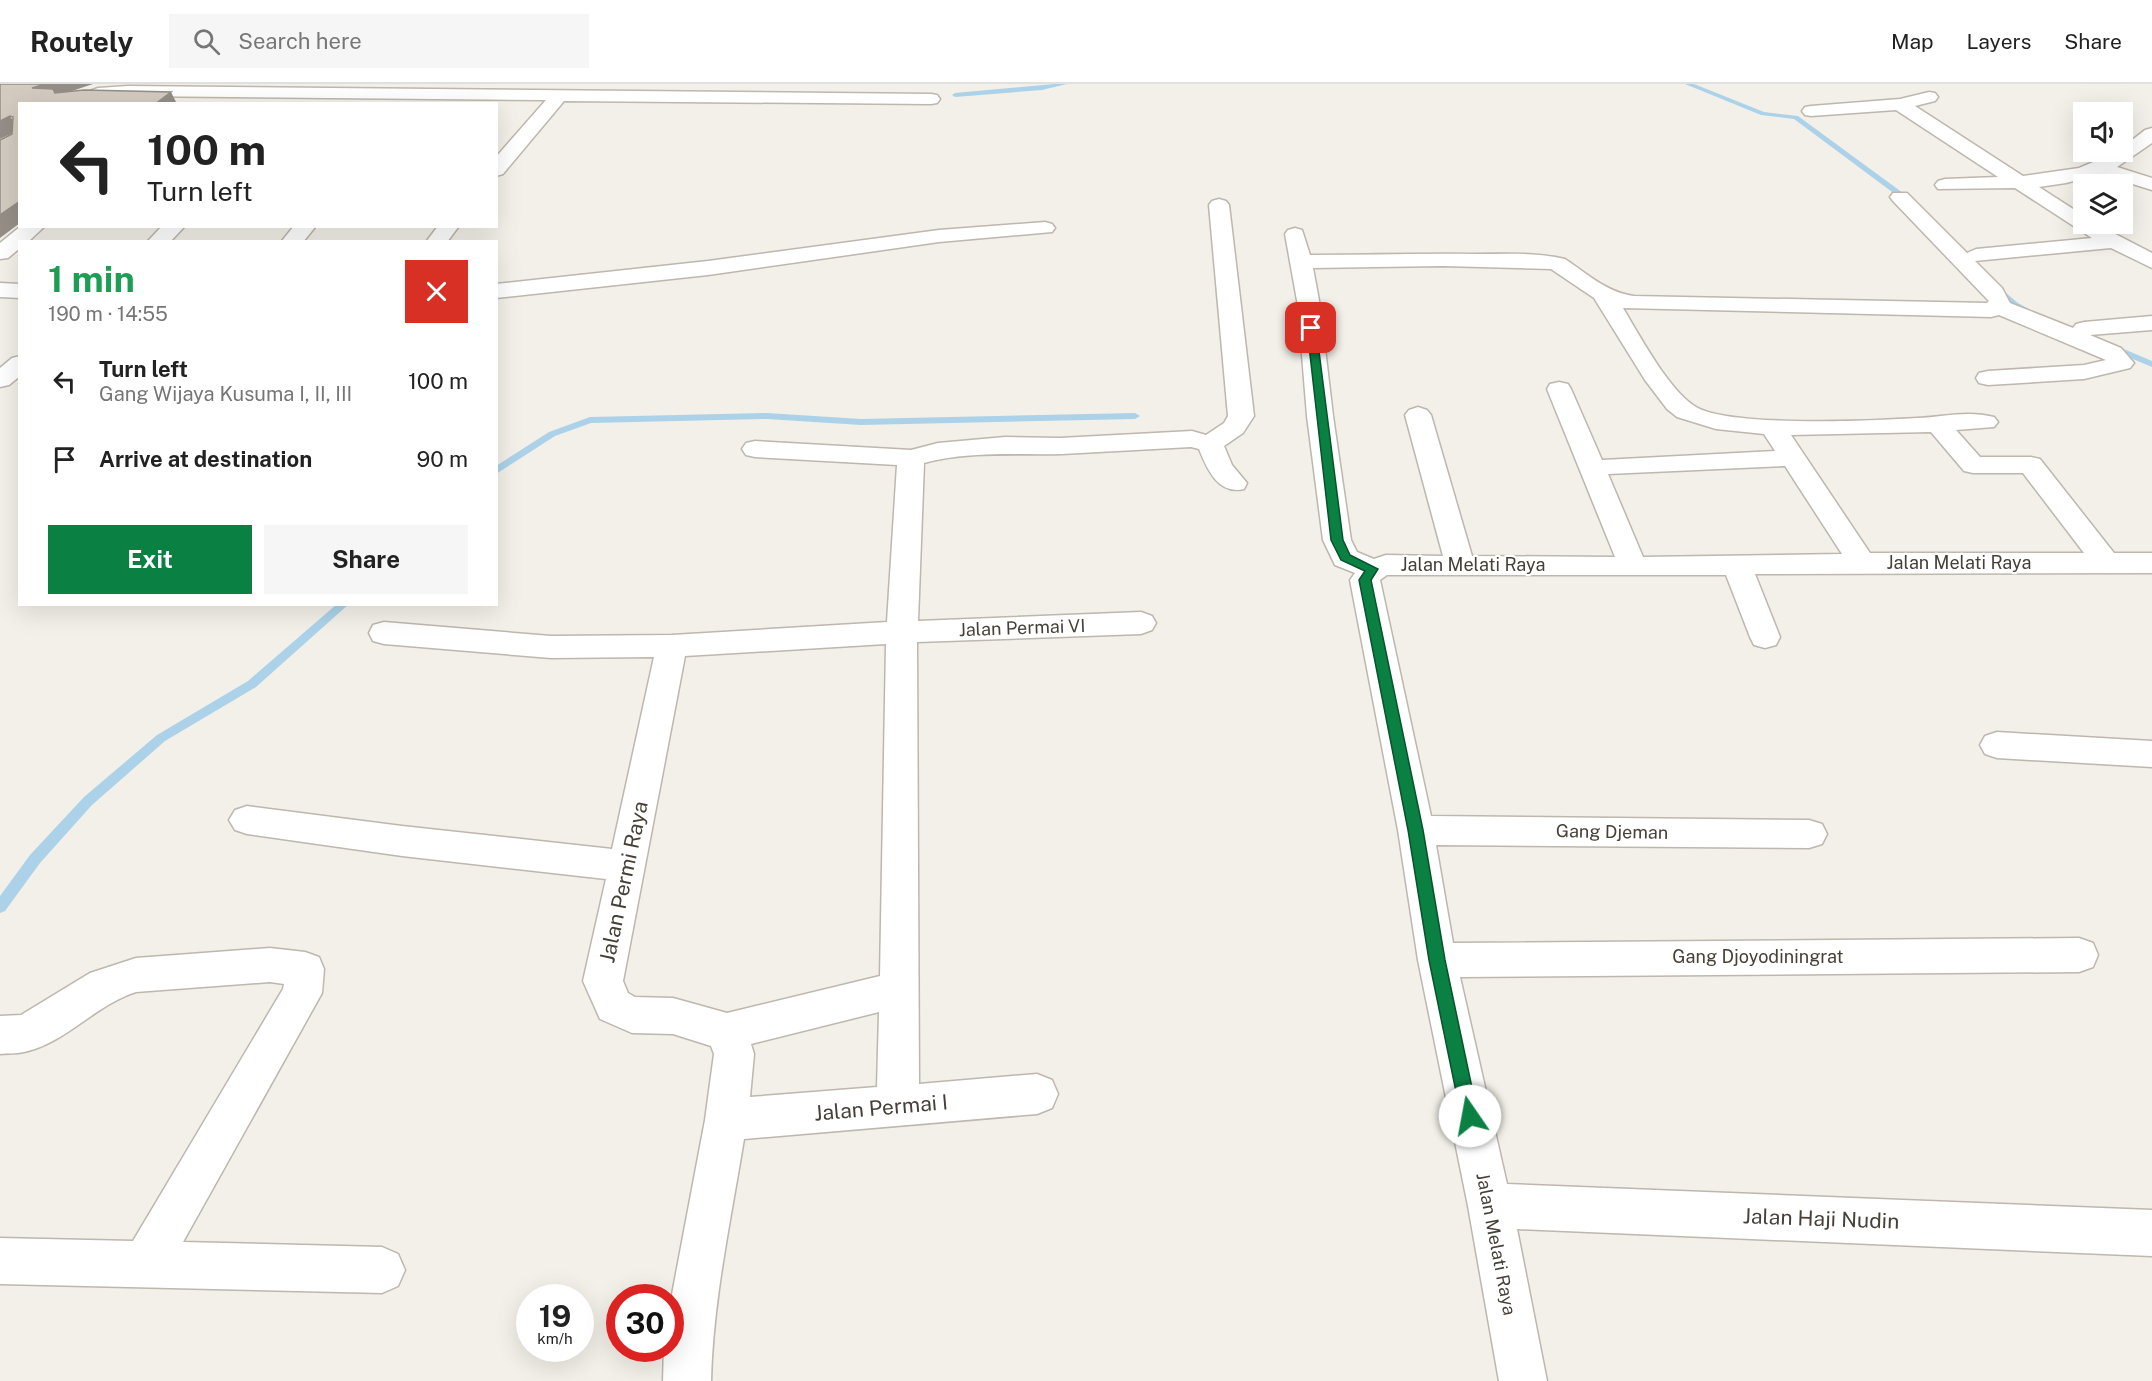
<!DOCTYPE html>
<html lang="en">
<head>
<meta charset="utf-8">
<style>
	body { margin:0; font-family:"Public Sans",sans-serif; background:#f6f6f6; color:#222; height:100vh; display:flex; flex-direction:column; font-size:22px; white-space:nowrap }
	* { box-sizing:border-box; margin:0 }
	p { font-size:20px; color:#767676 }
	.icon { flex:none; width:33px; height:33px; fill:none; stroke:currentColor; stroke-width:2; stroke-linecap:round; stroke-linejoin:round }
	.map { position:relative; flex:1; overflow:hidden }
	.panel { position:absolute; left:18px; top:156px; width:480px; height:366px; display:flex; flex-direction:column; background:#fff; border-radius:0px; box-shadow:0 6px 24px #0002 }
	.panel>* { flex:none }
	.top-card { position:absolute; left:18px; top:18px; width:480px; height:126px; border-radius:0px; box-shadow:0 6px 24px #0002; background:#fff; color:#222; overflow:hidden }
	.fabs { position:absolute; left:2073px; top:18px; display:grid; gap:12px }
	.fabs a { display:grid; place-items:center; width:60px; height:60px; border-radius:0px; background:#fff; box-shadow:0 6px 24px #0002; font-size:30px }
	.speed { position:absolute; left:516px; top:1200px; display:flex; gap:12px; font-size:30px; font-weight:700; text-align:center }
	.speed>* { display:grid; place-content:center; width:78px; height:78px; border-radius:50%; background:#fff; box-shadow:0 6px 24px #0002; line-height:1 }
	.speed small { font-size:15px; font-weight:400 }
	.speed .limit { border:9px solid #d22; background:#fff; color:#111 }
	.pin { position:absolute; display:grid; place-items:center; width:51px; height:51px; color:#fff; margin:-26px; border-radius:12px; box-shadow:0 3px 9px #0006 }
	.me { position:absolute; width:66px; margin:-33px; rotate:348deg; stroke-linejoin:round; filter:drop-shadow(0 0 4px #0008) }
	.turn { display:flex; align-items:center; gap:21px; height:126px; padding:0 30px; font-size:27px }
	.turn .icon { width:78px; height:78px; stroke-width:2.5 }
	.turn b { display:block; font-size:42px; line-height:51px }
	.round { display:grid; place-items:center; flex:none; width:63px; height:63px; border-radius:0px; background:#f6f6f6 }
	.headline { display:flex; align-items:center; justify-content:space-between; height:102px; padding:0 30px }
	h1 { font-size:36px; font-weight:700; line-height:45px; color:#1e9e55 }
	.cta { display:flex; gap:12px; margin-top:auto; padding:12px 30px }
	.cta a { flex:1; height:69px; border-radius:0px; background:#0b8043; color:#fff; font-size:24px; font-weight:700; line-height:69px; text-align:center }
	.cta a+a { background:#f6f6f6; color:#222 }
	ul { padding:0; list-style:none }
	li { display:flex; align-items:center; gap:18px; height:78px; padding:0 30px }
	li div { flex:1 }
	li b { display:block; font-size:22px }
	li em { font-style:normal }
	header { display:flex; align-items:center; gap:36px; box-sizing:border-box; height:84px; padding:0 30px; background:#fff; border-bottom:2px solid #e0e0e0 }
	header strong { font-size:28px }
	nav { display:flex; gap:33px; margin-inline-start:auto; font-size:21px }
	.search { width:420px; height:54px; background:#f6f6f6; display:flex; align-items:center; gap:15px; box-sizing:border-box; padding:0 21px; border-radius:0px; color:#767676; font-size:22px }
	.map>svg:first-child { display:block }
</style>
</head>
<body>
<header>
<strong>Routely</strong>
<div class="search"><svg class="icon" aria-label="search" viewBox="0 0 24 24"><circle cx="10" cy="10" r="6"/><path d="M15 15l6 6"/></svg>Search here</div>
<nav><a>Map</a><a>Layers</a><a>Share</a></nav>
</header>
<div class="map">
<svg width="2152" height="1297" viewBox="0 0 2152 1297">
	<rect width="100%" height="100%" fill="#f3f0e9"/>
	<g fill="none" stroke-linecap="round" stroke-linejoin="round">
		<g fill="#acd2e9" fill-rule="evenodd">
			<polygon points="1054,0 1067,0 1042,6 955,13 952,11 955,9"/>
			<polygon points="1685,0 1694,0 1764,28 1798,32 1918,120 1911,122 1794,35 1761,31"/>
			<path d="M1994 204H2000L2018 219 2036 229C2025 236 2003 215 1994 208Z"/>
			<polygon points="2112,260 2152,277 2152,283 2109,265 2109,261"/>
			<polygon points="767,329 861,335 1135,329 1140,332 1135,335 861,341 767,335 591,339 555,352 496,390 496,382 549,348 590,333"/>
			<polygon points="337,520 349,520 256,603 165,657 92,721 40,779 5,827 0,829 0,812 30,771 84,713 157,651 248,597"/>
		</g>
		<g stroke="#bdb7ad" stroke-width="3">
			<g id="minor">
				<path d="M128 2 931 10 937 11 940 15 937 19 931 20 564 17 503 90 496 92V73L546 16 128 12C105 14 85 20 63 20L65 16 98 4Z"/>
				<path d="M1929 8 1935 9 1938 13 1935 17 1915 22 2023 92 2079 84 2117 68H2122V64L2145 46 2152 44V59L2117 83 2152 94V106L2100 90 2066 99 2039 103 2084 132V140H2096L2152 169V184L2111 164 1975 177 2002 204 2010 219 2073 244 2076 240 2084 238 2152 232V246L2090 251 2121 264 2134 279 2130 284 2084 295 1988 301 1979 299 1976 294 1979 289 1988 287 2084 281 2106 276 1999 231 1991 233 1623 224C1640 252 1669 307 1696 323 1729 343 1873 337 1917 334 1943 333 1968 326 1994 333L1998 338 1994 343 1956 346 1980 373H2031L2040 375 2114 469H2152V489L1755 490 1780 553 1776 561 1765 564 1754 561 1750 553 1726 491H1387L1380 496 1431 732 1809 736 1822 740 1827 750 1822 760 1809 764 1436 761 1453 859 2079 854 2093 859 2098 871 2093 883 2079 888 1460 893 1507 1100 2152 1126V1172L1517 1145 1547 1297H1499L1468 1122 1418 876 1398 746 1350 496 1355 489 1335 481 1323 456 1307 332 1298 222 1285 150 1288 146 1295 144 1302 146 1310 171C1366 171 1421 169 1477 170 1506 170 1536 168 1565 175 1586 189 1608 209 1634 212L1987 219 1989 217 1986 214 1893 117 1890 113 1893 109H1907L1967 169 1976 165 2092 154 2015 104 1938 105 1935 101 1938 97 1945 95 1998 93 1896 26 1811 32 1805 31 1802 27 1805 23 1811 22 1900 15ZM1443 182 1551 185 1594 214 1645 296 1667 325 1677 333 1716 345 1764 350 1775 367 1602 376 1571 305 1568 300 1559 298 1550 300 1547 305 1615 473 1472 472 1431 331 1427 326 1418 323 1409 326 1405 331 1443 472 1386 471 1374 475 1357 468 1351 456 1333 332 1320 222 1313 184ZM1931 348 1964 387 1973 389H2023L2084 469H1870L1791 351ZM1785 382 1842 470 1643 473 1608 390Z"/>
				<path d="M1219 115 1226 117 1229 121 1254 332 1243 349 1224 362 1232 381 1247 399 1244 405C1218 411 1207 385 1199 365L1191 363C1148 365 1105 368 1062 370 1016 371 969 367 924 379L918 537 1141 528 1152 532 1156 539 1152 546 1141 550 917 558 919 1000 1037 990 1052 996 1058 1010 1052 1024 1037 1030 744 1055C731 1135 713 1216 711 1297H663L664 1264H670V1221L705 1036 714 970 711 962 673 950 632 949 600 935 583 897 606 795 402 772 247 750 235 746 229 736 235 726 247 722 402 742 612 765 654 573 551 574 384 560 373 557 369 549 373 541 384 538 551 552 672 551 887 538 897 381 755 373 746 371 742 365 746 359 755 357 911 366 938 359 1005 353 1060 354 1192 347 1206 351 1224 339 1228 332 1209 121 1212 117ZM886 560 880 892 727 929 673 914 635 913 628 909 623 897 685 572ZM879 928 877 1003 750 1013 754 970 751 960Z"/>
				<polygon points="1045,138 1052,140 1055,144 1052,148 939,158 708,191 496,214 496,200 708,177 939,146"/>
				<polygon points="21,142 45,142 28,158 20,158 20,164 8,174 0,175 0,159"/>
				<polygon points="162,142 185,142 170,158 147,158"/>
				<polygon points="294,142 316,142 303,158 281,158"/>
				<polygon points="438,142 459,142 447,158 426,158"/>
				<polygon points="0,199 20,200 20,214 0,213"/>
				<polygon points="20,272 20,292 9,301 0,303 0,284 12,274"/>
				<polygon points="1997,648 2152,657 2152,683 1997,674 1985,670 1980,661 1985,652"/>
				<path d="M270 864 305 868 319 873 324 885 322 909 183 1158 382 1163 398 1170 405 1186 398 1202 382 1209 0 1200V1154L133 1157 283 905 284 900 270 898 136 908C95 921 66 959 24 968 16 970 8 969 0 970V932L21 931 90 889 136 874Z"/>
			</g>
		</g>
		<use href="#minor" fill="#fff" fill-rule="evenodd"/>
	</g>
	<g fill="#948e86">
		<polygon points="45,0 93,0 57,12 32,4"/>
		<polygon points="171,8 177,20 155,20"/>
		<polygon points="10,32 19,46 0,55 0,37"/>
		<polygon points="20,117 20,139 0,154 0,131"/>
	</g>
	<polygon fill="#d3cbc0" stroke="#948e86" stroke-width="1.5" points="0,0 45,0 32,4 53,5 55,9 84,6 171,8 155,20 20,20 20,117 0,131 0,56 12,50 13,33 10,32 0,37"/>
	<polygon fill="#0b8043" stroke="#07532c" stroke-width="1.5" points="1311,241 1316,244 1343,456 1350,471 1378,485 1371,496 1423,746 1445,876 1478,1032 1476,1038 1470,1041 1464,1038 1461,1032 1429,876 1408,746 1359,496 1365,487 1341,476 1331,456 1307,244"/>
	<g text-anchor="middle" stroke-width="4.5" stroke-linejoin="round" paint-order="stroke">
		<g font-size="18" fill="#464038" stroke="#fff">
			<text x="1959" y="485">Jalan Melati Raya</text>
			<text x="1473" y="487">Jalan Melati Raya</text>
			<text transform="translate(1022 544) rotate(-2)" y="6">Jalan Permai VI</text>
			<text transform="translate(1612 748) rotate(1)" y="6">Gang Djeman</text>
			<text x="1758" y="879">Gang Djoyodiningrat</text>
			<text transform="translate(1496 1160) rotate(79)" y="6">Jalan Melati Raya</text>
		</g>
		<g font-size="21" fill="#464038" stroke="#fff">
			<text transform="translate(624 798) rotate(-78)" y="7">Jalan Permi Raya</text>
			<text transform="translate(881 1024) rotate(-5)" y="7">Jalan Permai I</text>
			<text transform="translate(1821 1135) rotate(2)" y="7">Jalan Haji Nudin</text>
		</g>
	</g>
</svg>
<div class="fabs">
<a><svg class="icon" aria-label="sound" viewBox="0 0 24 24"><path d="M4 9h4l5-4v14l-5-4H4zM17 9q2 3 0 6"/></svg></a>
<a><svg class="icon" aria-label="layers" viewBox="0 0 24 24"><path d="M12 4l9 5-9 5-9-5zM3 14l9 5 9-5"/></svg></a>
</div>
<div class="speed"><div>19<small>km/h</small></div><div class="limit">30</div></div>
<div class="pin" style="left:1311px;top:244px;background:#d93025"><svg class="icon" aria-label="arrive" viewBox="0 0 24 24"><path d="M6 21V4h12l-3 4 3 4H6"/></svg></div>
<svg class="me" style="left:1470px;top:1032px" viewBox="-20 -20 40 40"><circle r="19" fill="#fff"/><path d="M0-13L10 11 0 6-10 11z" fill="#0b8043"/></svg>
<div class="top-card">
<div class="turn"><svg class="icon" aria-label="left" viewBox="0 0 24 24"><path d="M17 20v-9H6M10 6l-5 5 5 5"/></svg><div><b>100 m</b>Turn left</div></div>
</div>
<section class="panel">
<div class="headline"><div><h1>1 min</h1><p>190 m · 14:55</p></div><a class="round" style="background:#d93025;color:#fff"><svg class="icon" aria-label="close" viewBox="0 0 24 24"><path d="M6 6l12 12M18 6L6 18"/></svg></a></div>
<ul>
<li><svg class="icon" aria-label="left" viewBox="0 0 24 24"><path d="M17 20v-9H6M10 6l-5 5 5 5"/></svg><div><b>Turn left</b><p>Gang Wijaya Kusuma I, II, III</p></div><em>100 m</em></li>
<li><svg class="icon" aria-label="arrive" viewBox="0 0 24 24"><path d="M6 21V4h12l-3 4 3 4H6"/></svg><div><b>Arrive at destination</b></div><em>90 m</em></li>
</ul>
<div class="cta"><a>Exit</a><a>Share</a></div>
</section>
</div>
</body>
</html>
